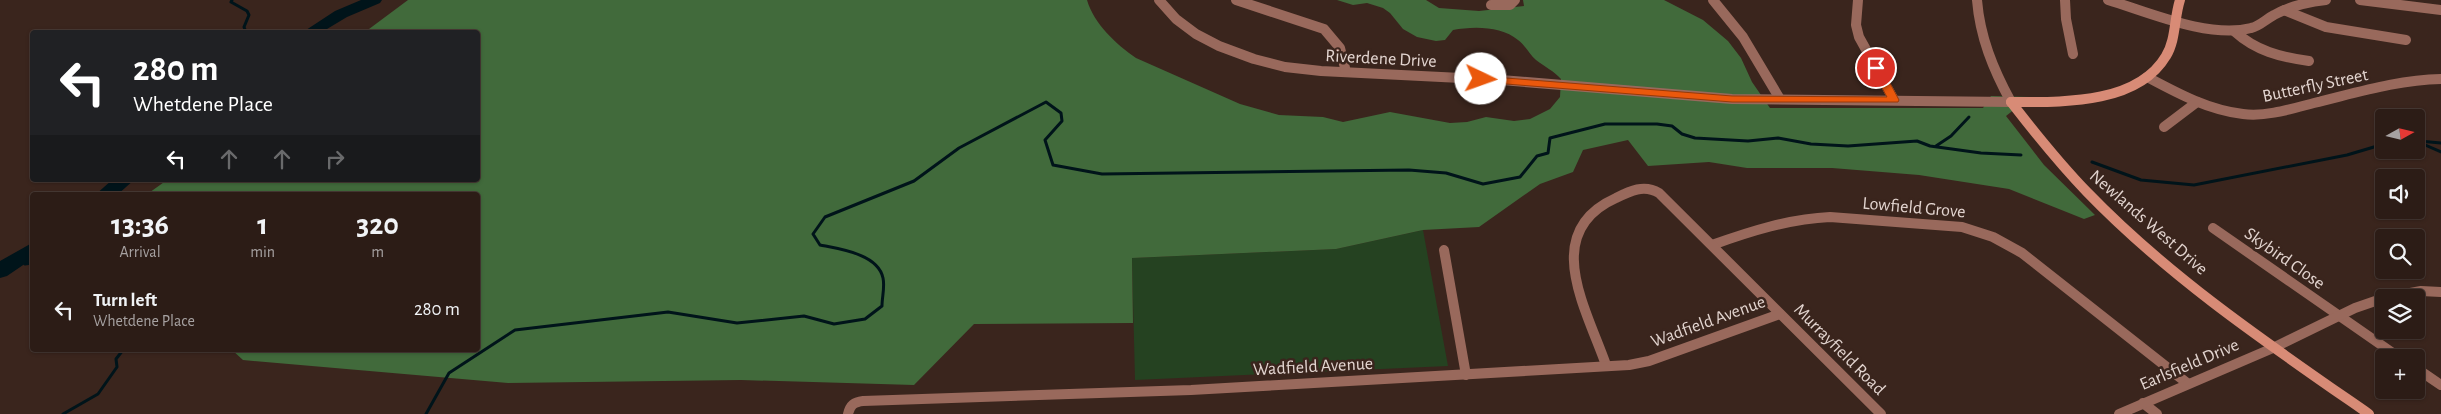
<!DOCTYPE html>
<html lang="en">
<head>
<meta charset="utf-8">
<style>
	body { margin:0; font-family:"Alegreya Sans",sans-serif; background:#34251f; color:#f1f3f6; height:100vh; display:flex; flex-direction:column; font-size:19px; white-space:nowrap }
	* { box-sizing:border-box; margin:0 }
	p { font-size:16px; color:#a6a1a1 }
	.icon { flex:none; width:28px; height:28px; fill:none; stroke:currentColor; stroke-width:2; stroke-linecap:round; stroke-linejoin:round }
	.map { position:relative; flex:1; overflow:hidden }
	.panel { position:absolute; left:30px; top:192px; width:450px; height:160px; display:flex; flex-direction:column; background:#2c1c16; border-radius:5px; box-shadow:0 1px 4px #0004,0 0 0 1px #483a35 }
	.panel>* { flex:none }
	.top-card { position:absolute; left:30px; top:30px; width:450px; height:152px; border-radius:5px; box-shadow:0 1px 4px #0004,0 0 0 1px #483a35; background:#202124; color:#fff; overflow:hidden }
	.needle { width:32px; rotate:82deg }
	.buttons { position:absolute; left:2375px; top:109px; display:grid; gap:10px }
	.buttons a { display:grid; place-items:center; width:50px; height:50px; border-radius:5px; background:#2c1c16; box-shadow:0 1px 4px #0004,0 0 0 1px #483a35; font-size:25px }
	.pin { position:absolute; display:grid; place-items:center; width:42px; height:42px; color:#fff; margin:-21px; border:2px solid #fff; border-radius:50%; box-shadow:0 1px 5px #0007 }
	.me { position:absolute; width:55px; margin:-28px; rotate:93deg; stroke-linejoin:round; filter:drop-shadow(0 0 4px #0008) }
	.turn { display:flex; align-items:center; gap:18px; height:105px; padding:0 20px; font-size:22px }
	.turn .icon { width:65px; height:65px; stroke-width:2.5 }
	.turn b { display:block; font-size:35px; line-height:42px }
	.lanes { display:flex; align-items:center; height:48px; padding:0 20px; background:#0003; justify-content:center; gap:25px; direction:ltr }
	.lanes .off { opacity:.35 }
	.eta { display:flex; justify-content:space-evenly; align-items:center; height:85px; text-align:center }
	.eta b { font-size:30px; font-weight:600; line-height:35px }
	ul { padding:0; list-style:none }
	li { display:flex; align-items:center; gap:15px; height:65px; padding:0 20px }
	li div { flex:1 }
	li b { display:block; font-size:19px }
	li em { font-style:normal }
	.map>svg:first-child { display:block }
</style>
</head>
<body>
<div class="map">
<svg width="2441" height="414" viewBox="0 0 2441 414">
	<rect width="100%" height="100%" fill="#3a251d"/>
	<polygon fill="#254221" points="1423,230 1448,366 1135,380 1132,258 1336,249"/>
	<path fill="#416a3b" d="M408 0H1087C1094 24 1116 44 1136 58L1240 104 1279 115 1323 117 1343 122 1390 112 1450 123 1467 122 1486 117 1514 121 1530 119 1550 109 1560 97 1561 79C1554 71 1545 67 1536 60 1529 54 1525 45 1518 40 1502 26 1473 26 1453 30L1445 40 1436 41 1417 37 1403 29 1390 13 1383 8 1367 3 1353 5 1337 0H1426L1439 8 1479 11 1524 6 1523 0H1664L1703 20 1728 41 1741 58 1752 82 1770 108H1983L1991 96 2030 97 2006 116 2044 165 2095 215 2084 219 2009 189 1919 175 1832 168H1747L1709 162 1648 166 1628 140 1583 150 1573 172 1540 184 1479 227 1423 230 1336 249 1132 258 1133 323 974 324 914 385 741 380 508 383 243 360 232 350H478V195H146L167 180H478V32H365Z"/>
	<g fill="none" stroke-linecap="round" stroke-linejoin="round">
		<g stroke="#00141a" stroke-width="3">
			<polyline points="232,0 231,2 247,11 249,15 244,27 246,32"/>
			<polyline points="2416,141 2441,152"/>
			<polyline points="2419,141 2441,143"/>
			<polyline points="1936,146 1951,136 1969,117"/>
			<polyline points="2092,162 2141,180 2194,185 2347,155 2384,144"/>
			<polyline points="32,255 25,264 32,263"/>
			<polyline points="63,414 98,394 117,367 116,359 123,350"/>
			<path d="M426 414 449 373 515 330 668 312 737 323 804 316 834 324 865 319 882 306C882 297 885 287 883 278 878 254 840 249 820 245L813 234 825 217 914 181 959 148 1046 102 1061 113 1062 121 1045 140 1053 165 1102 174 1409 170 1446 173 1483 184 1520 177 1537 156 1548 153 1550 138 1605 124H1657L1672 126 1682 134 1695 138 1748 141 1778 138 1811 144 1848 146 1917 141 1930 146 1981 153 2021 155"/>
		</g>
		<g fill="#00141a" fill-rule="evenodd">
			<polygon points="361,0 382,0 380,3 347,17 322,32 303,32 335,11"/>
			<polygon points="112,180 134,180 117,195 95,195"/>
			<polygon points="32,243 32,259 7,276 0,278 0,261"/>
		</g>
		<g stroke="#99695c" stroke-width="10">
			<polyline points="1159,0 1176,19 1196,34 1219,46 1254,59 1285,67 1321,71 1501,80 1732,99 2011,102"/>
			<polyline points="1236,0 1324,29 1340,48 1346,72"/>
			<polyline points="1713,0 1743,37 1780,99"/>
			<polyline points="1858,0 1856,25 1859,37 1894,100"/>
			<path d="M1977 0C1980 37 1993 69 2011 102"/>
			<polyline points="2065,0 2066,19 2073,54"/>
			<path d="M2108 0C2148 12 2209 39 2251 28 2260 26 2266 19 2274 15 2290 6 2308 2 2326 0"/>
			<polyline points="2360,0 2441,10"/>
			<polyline points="1491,5 1510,5 1515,0"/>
			<polyline points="2284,10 2326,27 2406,40"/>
			<path d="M2234 31C2256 51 2280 57 2309 61"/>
			<path d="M2147 77C2177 93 2208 110 2243 114 2266 117 2291 109 2314 103 2356 93 2397 80 2441 79"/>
			<polyline points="2164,127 2197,102"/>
			<polyline points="2213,228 2400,358"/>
			<path d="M1712 245C1751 231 1789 219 1830 217L1962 227 1993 237 2022 253 2187 383"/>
			<polyline points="1444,250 1466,375"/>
			<polyline points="2384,298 2421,291 2441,292"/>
			<path d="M1606 365C1586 308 1540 232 1616 198 1630 191 1644 184 1659 193L1881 414"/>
			<polyline points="2416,368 2441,385"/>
			<polyline points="2143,403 2157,414"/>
			<path d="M848 414C850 405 854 402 863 401L1191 390 1629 365 1649 361 1780 314"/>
			<polyline points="2119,414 2273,348 2355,308 2384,298"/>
		</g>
		<g stroke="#d88b76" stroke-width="10">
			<path d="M2011 102C2035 133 2059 163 2087 192 2170 278 2271 346 2369 414"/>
			<path d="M2011 102C2061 102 2137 105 2166 56 2176 40 2174 18 2180 0"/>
		</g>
	</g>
	<polygon fill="#ea580c" stroke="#983908" points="1876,65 1882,68 1899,100 1898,102 1732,102 1481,82 1476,79 1481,76 1732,96 1887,97 1871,68"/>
	<g text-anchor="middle" stroke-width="5" stroke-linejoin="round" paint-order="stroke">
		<g font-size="18" fill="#e3d5d0" stroke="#3a251d">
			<text transform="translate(1381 58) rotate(3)" y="6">Riverdene Drive</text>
			<text transform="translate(2315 85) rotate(-12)" y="6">Butterfly Street</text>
			<text transform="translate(1914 207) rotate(5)" y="6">Lowfield Grove</text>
			<text transform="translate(2149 222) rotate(41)" y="6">Newlands West Drive</text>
			<text transform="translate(2285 258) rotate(35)" y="6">Skybird Close</text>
			<text transform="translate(1708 321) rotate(-20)" y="6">Wadfield Avenue</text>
			<text transform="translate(1840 349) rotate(45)" y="6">Murrayfield Road</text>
			<text transform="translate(2189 364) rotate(-23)" y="6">Earlsfield Drive</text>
			<text transform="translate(1313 366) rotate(-3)" y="6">Wadfield Avenue</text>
		</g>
	</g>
</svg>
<div class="buttons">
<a><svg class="needle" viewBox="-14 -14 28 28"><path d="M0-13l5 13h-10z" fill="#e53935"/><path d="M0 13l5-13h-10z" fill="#a6a1a1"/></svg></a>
<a><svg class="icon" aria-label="sound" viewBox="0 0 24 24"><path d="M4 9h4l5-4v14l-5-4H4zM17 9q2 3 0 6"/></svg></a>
<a><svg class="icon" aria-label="search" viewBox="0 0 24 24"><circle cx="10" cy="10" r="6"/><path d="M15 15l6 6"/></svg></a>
<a><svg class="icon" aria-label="layers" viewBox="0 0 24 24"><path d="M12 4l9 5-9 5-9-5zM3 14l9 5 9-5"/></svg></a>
<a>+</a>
</div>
<div class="pin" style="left:1876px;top:68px;background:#d93025"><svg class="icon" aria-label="arrive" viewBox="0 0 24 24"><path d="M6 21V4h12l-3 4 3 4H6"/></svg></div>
<svg class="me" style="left:1481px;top:79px" viewBox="-20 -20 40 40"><circle r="19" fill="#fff"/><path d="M0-13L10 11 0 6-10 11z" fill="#ea580c"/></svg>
<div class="top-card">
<div class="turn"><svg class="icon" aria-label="left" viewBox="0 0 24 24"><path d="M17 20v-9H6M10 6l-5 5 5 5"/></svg><div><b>280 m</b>Whetdene Place</div></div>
<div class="lanes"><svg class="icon" aria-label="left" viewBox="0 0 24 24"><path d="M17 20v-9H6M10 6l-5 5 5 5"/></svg><svg class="icon off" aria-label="ahead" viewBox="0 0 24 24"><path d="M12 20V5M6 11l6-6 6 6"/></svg><svg class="icon off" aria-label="ahead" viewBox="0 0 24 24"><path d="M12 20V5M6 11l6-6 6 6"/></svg><svg class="icon off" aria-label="right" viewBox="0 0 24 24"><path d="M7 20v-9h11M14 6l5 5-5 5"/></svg></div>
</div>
<section class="panel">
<div class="eta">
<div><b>13:36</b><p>Arrival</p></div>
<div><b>1</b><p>min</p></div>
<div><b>320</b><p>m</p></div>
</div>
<ul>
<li><svg class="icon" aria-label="left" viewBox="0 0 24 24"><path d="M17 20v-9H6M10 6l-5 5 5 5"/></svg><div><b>Turn left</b><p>Whetdene Place</p></div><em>280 m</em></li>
</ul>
</section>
</div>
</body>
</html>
